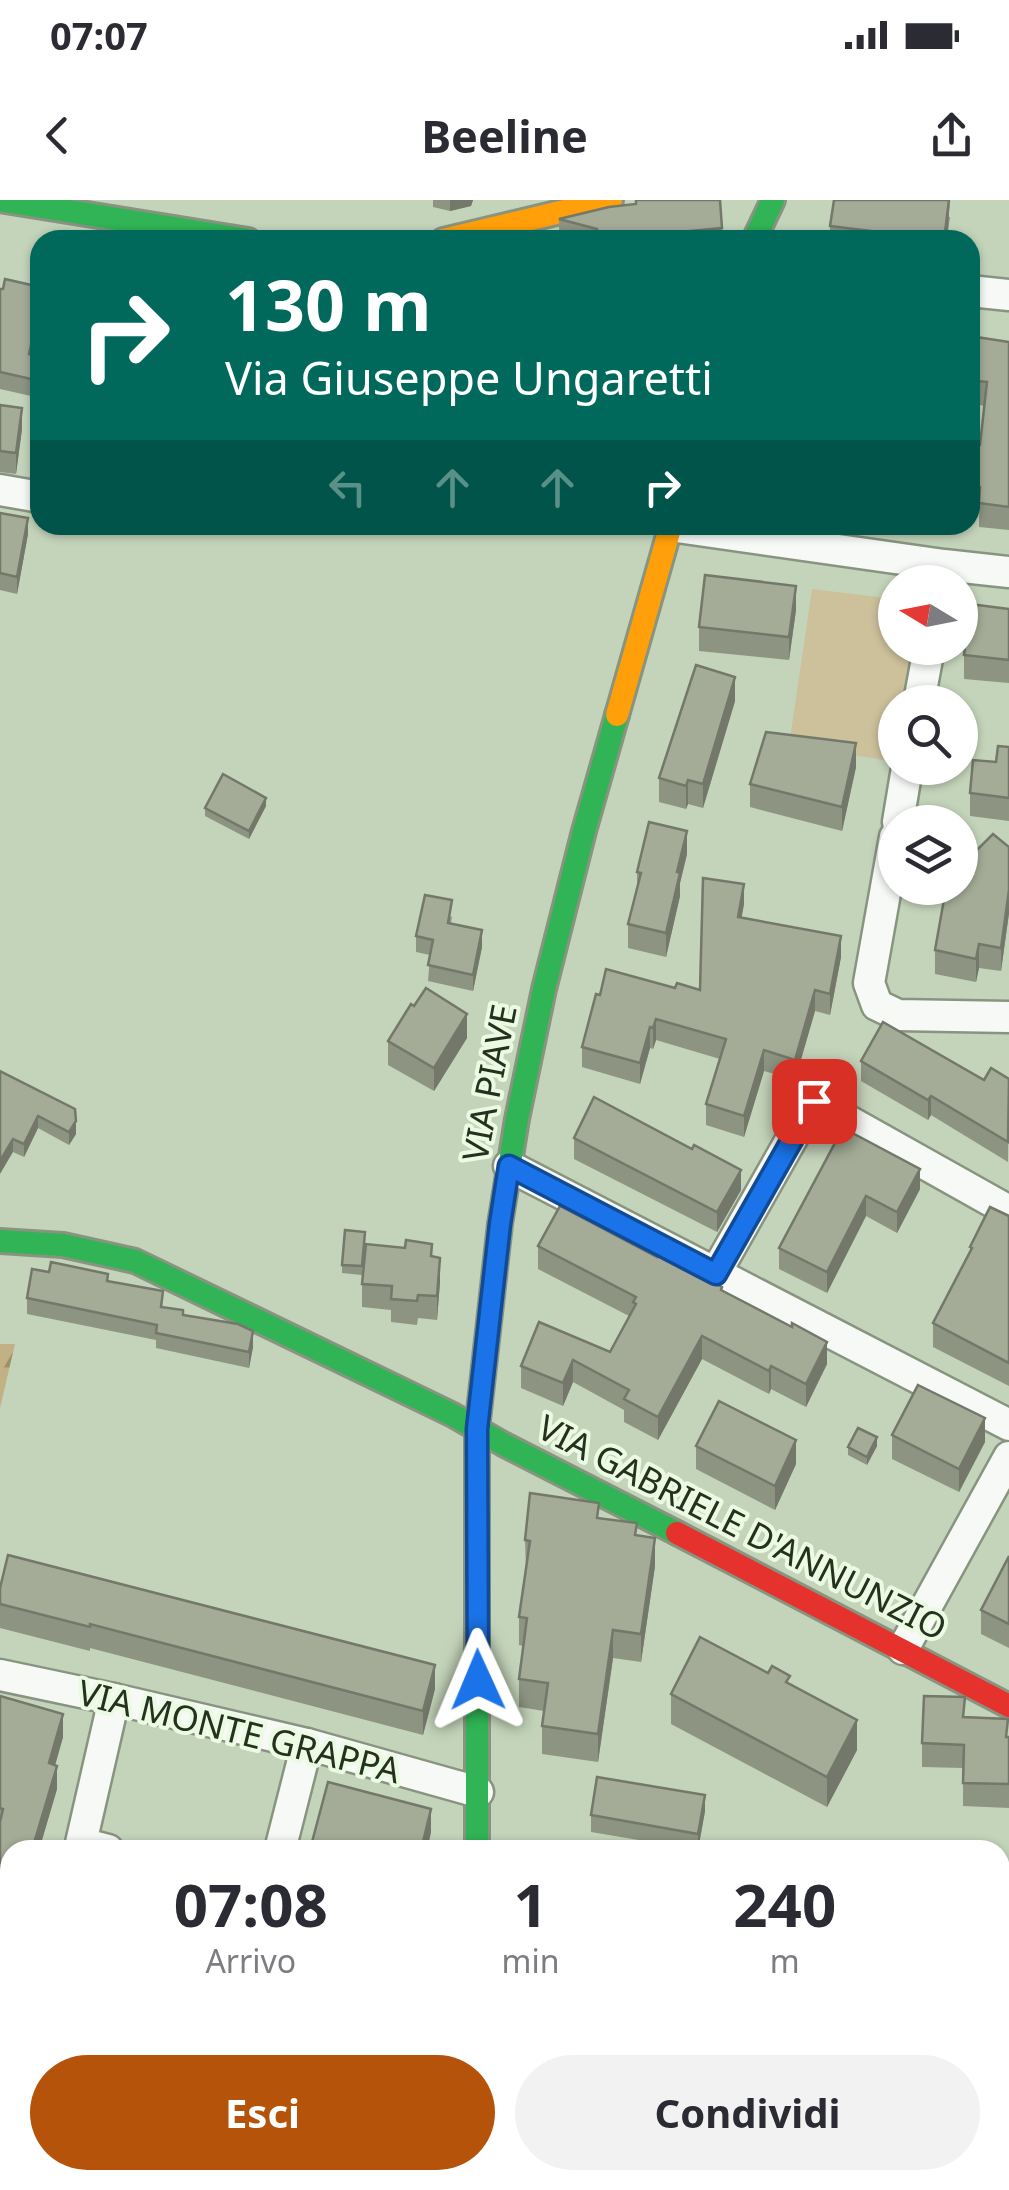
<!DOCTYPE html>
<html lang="it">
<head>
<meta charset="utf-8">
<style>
	body { margin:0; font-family:"Noto Sans",sans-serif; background:#f2f2f3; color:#2b2b33; height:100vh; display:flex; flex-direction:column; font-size:38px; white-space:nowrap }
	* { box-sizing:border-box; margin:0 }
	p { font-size:32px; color:#7c7c81 }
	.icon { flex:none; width:55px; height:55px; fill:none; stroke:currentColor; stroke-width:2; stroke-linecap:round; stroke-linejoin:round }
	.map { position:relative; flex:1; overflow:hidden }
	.panel { position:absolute; left:0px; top:1640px; width:1010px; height:350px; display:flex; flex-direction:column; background:#fff; border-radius:30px 30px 0 0; box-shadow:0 2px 8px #0004 }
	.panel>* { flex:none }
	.guide { position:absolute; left:30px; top:30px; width:950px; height:305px; border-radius:30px; box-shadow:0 2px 8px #0004; background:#00695c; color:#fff; overflow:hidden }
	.needle { width:65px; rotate:280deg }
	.buttons { position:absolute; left:878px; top:365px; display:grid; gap:20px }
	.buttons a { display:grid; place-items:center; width:100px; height:100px; border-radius:50%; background:#fff; box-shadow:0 2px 8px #0004; font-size:50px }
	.pin { position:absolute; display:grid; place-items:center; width:85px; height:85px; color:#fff; margin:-42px; border-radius:20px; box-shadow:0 5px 15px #0006 }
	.me { position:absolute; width:110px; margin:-55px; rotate:359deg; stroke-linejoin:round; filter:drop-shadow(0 0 8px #0008) }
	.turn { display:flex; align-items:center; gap:35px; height:210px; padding:0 30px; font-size:45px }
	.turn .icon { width:130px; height:130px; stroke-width:2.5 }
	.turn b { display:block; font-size:70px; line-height:85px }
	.lanes { display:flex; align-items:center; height:95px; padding:0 30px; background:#0003; justify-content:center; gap:50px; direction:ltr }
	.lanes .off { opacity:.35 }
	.eta { display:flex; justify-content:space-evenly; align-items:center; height:170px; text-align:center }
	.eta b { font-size:60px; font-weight:700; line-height:70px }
	.cta { display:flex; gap:20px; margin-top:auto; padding:20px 30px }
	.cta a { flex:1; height:115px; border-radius:60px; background:#b45309; color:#fff; font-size:40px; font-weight:700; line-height:115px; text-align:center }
	.cta a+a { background:#f2f2f3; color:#2b2b33 }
	.status { display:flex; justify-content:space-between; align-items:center; height:70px; padding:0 50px; background:#fff; direction:ltr }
	.status svg { height:28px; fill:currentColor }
	header { display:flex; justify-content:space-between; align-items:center; height:130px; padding:0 30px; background:#fff; font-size:45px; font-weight:700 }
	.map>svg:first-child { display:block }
</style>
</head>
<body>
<div class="status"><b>07:07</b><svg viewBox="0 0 49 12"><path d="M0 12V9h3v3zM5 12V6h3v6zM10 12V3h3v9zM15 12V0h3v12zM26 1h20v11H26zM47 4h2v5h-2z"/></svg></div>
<header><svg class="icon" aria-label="back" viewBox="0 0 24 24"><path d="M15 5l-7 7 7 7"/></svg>Beeline<svg class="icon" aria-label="share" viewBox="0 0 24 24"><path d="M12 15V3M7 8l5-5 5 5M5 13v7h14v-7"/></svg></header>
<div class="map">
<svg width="1009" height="1990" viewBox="0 0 1009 1990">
	<defs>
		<pattern id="forest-firs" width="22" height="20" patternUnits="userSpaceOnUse" patternTransform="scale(2.5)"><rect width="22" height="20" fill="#c2b184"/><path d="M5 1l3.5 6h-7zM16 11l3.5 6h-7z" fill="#9d916b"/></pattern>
	</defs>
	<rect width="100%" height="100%" fill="#c4d4ba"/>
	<polygon fill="url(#forest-firs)" points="0,1144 15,1144 0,1208"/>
	<polygon fill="#cdc19c" points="812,389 895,399 895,448 913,448 902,502 895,502 895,535 890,561 789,545"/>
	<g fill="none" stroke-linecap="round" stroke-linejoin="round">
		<g stroke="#889480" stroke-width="35">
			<g id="street">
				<polyline points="970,91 1009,95"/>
				<polyline points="0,290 40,297"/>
				<polyline points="670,326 944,365 1009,372"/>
				<polyline points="919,502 929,448"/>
				<polyline points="898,622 907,568"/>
				<polyline points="895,637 869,783 877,805 898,815 1009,817"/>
				<polyline points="509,966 1009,1225"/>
				<polyline points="715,1074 813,901 1009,1011"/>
				<polyline points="903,1449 1009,1257"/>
				<polyline points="0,1475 114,1499 307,1544 478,1592"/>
				<polyline points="108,1650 81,1643 114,1499"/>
				<polyline points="280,1650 307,1544"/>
				<polyline points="1000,1890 1009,1859"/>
				<polyline points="0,1923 10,1926"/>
				<polyline points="1000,1975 1009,1977"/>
				<polyline points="265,1980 312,1990"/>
				<polyline points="128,1990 130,1980"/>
				<polyline points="972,1990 974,1980"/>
			</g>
		</g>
		<g stroke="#889480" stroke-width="28">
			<g id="fast">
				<polyline points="0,0 248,40"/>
				<polyline points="754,40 773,0"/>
				<polyline points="0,1041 63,1045 135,1061 453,1215 503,1244 677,1333"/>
				<polyline points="477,1650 477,1229 500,1024 517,919 544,789 584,631 617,515"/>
				<polyline points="460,1990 462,1980"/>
			</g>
		</g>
		<g stroke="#889480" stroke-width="28">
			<g id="slow">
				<polyline points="443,40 611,0"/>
				<polyline points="617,515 671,325"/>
			</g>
		</g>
		<g stroke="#889480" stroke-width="28">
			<polyline id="jam" points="677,1333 1009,1506"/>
		</g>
		<use href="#street" stroke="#f6f9f5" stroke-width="30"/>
		<use href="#fast" stroke="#30b455" stroke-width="22"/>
		<use href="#slow" stroke="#ff9f0a" stroke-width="22"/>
		<use href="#jam" stroke="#e5322d" stroke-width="22"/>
	</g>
	<g fill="#8d9482">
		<polygon points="433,0 473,0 471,6 450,11 433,7"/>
		<polygon points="635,0 722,28 722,40 513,40 559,33 559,19 635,4"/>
		<polygon points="950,17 947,40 830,40 830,26"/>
		<polygon points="0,89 33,155 36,174 31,196 0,189"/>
		<polygon points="970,136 1009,142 1009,330 979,327 979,310 970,309 970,244 980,245 984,206 976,204 976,198 970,197"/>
		<polygon points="0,205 22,229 16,274 0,272"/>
		<polygon points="0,313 28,334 17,394 0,390"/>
		<polygon points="1009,409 1009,483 964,479 964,455"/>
		<polygon points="796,410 789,460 699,451 699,427"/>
		<polygon points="735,501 703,608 688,604 686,609 659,602 659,578"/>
		<polygon points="1009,547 1009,621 970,616 970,593"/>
		<polygon points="856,567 842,631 750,607 750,584"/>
		<polygon points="266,606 249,639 205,616 205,608"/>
		<polygon points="1009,647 1009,713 1001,771 979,768 976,782 935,774 935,750 970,657"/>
		<polygon points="687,654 680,683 680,696 666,757 628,748 628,724 637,690 637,672"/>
		<polygon points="744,704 741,718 841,757 830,815 815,811 795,880 764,871 744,937 706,925 706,904 720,859 656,840 653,849 650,848 640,884 582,867 582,847 675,788 700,790"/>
		<polygon points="452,716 451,723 482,747 473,791 428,781 430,755 416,752 416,736"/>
		<polygon points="467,838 434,891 388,865 388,841"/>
		<polygon points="861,861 984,880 1009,879 1008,962 931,915 928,920 861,881"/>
		<polygon points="0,871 76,934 69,945 38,928 24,957 13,952"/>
		<polygon points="843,928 920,989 897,1033 866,1016 827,1093 779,1069 779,1048"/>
		<polygon points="574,938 741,990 717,1032 574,959"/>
		<polygon points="1009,1016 1009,1186 933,1147 933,1123 970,1053 970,1047"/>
		<polygon points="365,1040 362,1075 342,1073 342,1065"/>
		<polygon points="538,1046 722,1091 827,1164 806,1207 771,1189 769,1194 702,1159 658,1240 624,1222 624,1210 573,1182 563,1206 521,1188 521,1166 610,1152 629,1116 538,1069"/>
		<polygon points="432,1057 440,1082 437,1120 418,1118 417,1125 391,1122 391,1110 362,1107 362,1084"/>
		<polygon points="108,1081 163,1108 253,1147 249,1168 156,1148 156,1140 27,1114 27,1098"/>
		<polygon points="892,1235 985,1242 959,1292 892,1259"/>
		<polygon points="696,1246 796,1264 775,1310 696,1269"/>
		<polygon points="877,1246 867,1265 848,1255 848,1247"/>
		<polygon points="599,1318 637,1336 655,1366 641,1462 613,1458 598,1562 542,1554 542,1526 544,1511 519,1507 519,1479 523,1446 519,1445 519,1417 526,1369 525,1340"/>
		<polygon points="1009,1356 1009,1448 981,1434 981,1410"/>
		<polygon points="0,1388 435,1489 423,1535 90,1448 90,1451 0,1428"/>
		<polygon points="790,1484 857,1550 827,1607 671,1524 671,1494"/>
		<polygon points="0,1496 63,1537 55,1565 57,1589 39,1650 10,1650 10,1727 0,1725"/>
		<polygon points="965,1517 1009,1537 1009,1608 963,1606 963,1568 922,1567 922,1543"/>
		<polygon points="705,1611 698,1650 591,1632 591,1615"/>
		<polygon points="431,1632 427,1650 312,1650 312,1642"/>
		<polygon points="0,1811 10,1814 10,1908 0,1905"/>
		<polygon points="549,1980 901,1980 898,1990 549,1990"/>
	</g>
	<g fill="#73786a">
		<polygon points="450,0 473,0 471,6 450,11"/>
		<polygon points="950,0 947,40 944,40"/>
		<polygon points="40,106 40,123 29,172 29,154"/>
		<polygon points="36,156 36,174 31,196 31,179"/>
		<polygon points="22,208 22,229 16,274 16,253"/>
		<polygon points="28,318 28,334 17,394 17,377"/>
		<polygon points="796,386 796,410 789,460 789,437"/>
		<polygon points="735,477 735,501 703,608 703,584"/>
		<polygon points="856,543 856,567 842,631 842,607"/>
		<polygon points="688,580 688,604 686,609 686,586"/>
		<polygon points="266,598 266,606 249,639 249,631"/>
		<polygon points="687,631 687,654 680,683 680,696 666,757 666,733 677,672"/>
		<polygon points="744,684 744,704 738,738 738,717"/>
		<polygon points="1009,690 1009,713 1001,771 1001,748"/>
		<polygon points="482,730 482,747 473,791 473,775"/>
		<polygon points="841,736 841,757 830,815 830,794"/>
		<polygon points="979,744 979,768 976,782 976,759"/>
		<polygon points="815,790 815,811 795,880 795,860"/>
		<polygon points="467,814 467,838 434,891 434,868"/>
		<polygon points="656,819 656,840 653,849 653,828"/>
		<polygon points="650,827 650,848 640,884 640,863"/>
		<polygon points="764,850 764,871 744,937 744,916"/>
		<polygon points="931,896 931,915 928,920 928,900"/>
		<polygon points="38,916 38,928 24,957 24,944"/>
		<polygon points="76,921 76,934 69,945 69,932"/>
		<polygon points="13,939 13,952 0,974 0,961"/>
		<polygon points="920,969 920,989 897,1033 897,1012"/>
		<polygon points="741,970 741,990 717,1032 717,1012"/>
		<polygon points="866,996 866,1016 827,1093 827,1072"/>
		<polygon points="440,1058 440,1082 437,1120 437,1096"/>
		<polygon points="253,1131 253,1147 249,1168 249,1152"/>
		<polygon points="702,1136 702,1159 658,1240 658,1217"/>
		<polygon points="827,1142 827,1164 806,1207 806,1184"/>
		<polygon points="573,1160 573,1182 563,1206 563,1183"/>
		<polygon points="771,1166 771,1189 769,1194 769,1171"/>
		<polygon points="985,1218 985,1242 959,1292 959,1269"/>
		<polygon points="877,1237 877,1246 867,1265 867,1257"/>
		<polygon points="796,1240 796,1264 775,1310 775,1286"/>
		<polygon points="655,1338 655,1366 641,1462 641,1434"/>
		<polygon points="613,1430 613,1458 598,1562 598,1534"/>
		<polygon points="435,1465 435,1489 423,1535 423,1511"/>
		<polygon points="63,1514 63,1537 49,1587 49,1563"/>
		<polygon points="857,1520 857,1550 827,1607 827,1577"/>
		<polygon points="57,1566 57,1589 39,1650 32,1650"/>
		<polygon points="705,1595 705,1611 698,1650 698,1634"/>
		<polygon points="431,1609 431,1632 427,1650 421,1650"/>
		<polygon points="895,1980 901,1980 898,1990 893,1990"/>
	</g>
	<g fill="#a4ac97" stroke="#73786a" stroke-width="2.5">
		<polygon points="636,0 720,0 722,28 596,40 597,29 559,19 609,7 636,4"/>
		<polygon points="834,0 949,0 944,40 830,26"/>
		<polygon points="561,33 562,40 513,40 513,38"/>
		<polygon points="5,79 40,87 40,106 29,154 36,156 31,179 0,172 0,89 3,89"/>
		<polygon points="970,136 1009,142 1009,307 979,303 980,287 970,286 970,244 980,245 987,182 976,181 977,175 970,173"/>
		<polygon points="0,205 22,208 16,253 0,251"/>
		<polygon points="0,313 28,318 17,377 0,373"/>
		<polygon points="705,375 796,386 789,437 699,427"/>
		<polygon points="970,404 1009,409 1009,460 964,455"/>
		<polygon points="696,465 735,477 703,584 688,580 686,586 659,578"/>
		<polygon points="766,532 856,543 842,607 750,584"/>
		<polygon points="998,546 1009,547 1009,598 970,593 973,560 996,562"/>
		<polygon points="223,574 266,598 249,631 205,608"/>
		<polygon points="649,622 687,631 677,672 680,673 666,733 628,724 641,673 637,672"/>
		<polygon points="993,634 1009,647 1009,690 1001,748 979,744 976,759 935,750 946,688 960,688 960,664 967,654 970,657"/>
		<polygon points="703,678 744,684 738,717 841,736 830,794 815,790 795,860 764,850 744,916 706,904 726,839 656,819 653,828 650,827 640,863 582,847 596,794 600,795 606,769 675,788 677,783 700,790"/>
		<polygon points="425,695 452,700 448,723 482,730 473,775 428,765 433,740 416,736"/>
		<polygon points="426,788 467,814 434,868 388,841 411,804 414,806"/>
		<polygon points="883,822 984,880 991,868 1009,879 1008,942 931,896 928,900 861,861"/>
		<polygon points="0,871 75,909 76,921 69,932 38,916 24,944 13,939 0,961"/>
		<polygon points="594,897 692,949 694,945 741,970 717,1012 574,938"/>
		<polygon points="843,928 920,969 897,1012 866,996 827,1072 779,1048"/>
		<polygon points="560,1006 657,1057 659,1053 722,1087 721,1090 792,1127 792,1123 827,1142 806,1184 771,1166 769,1171 702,1136 658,1217 624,1199 629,1190 573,1160 563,1183 521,1166 539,1122 610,1152 636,1104 633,1102 636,1097 538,1046"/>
		<polygon points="990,1007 1009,1016 1009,1163 933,1123 972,1048 970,1047"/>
		<polygon points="345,1030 365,1032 362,1066 342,1065"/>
		<polygon points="406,1040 432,1044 431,1056 440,1058 437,1096 418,1095 417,1101 391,1099 392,1086 362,1084 366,1044 405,1048"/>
		<polygon points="51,1062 108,1074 107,1081 163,1091 161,1107 183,1110 183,1115 238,1124 253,1131 249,1152 156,1133 157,1125 27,1098 32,1069 49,1072"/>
		<polygon points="918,1185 985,1218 959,1269 892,1235"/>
		<polygon points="719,1201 796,1240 775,1286 696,1246"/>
		<polygon points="858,1228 877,1237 867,1257 848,1247"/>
		<polygon points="530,1293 599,1303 597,1318 637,1323 635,1335 655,1338 641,1434 613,1430 598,1534 542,1526 548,1483 519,1479 527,1418 519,1417 530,1341 525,1340"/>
		<polygon points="8,1355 435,1465 423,1511 90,1424 90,1427 0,1404 0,1388"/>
		<polygon points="1009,1356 1009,1424 981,1410"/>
		<polygon points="700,1437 768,1473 772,1466 790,1476 786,1482 857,1520 827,1577 671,1494"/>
		<polygon points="0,1496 63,1514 49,1563 57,1566 32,1650 10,1650 10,1704 0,1701 0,1622 3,1609 0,1608"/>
		<polygon points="924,1496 965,1497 963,1517 1008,1519 1006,1537 1009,1537 1009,1584 963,1583 964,1545 922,1543"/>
		<polygon points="597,1577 705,1595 698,1634 591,1615"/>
		<polygon points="328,1582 431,1609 421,1650 343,1650 312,1642"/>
		<polygon points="0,1811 10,1814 8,1841 10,1842 10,1896 0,1893"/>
		<polygon points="45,1980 97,1980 95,1990 0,1990 0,1987 43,1989"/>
		<polygon points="145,1980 255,1980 294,1990 143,1990"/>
		<polygon points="664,1980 895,1980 893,1990 690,1990 690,1987 663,1985"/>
	</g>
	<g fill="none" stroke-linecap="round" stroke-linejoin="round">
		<g stroke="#114b97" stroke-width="25">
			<polyline id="route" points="478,1480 477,1229 500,1024 509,966 716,1074 814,901"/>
		</g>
		<use href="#route" stroke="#1a73e8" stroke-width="18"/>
	</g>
	<g text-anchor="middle" stroke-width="8" stroke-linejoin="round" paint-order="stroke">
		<g font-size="35" fill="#25311f" stroke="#ebfae2">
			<text transform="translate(490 883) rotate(-79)" y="12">VIA PIAVE</text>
			<text transform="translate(742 1328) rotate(27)" y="12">VIA GABRIELE D'ANNUNZIO</text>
			<text transform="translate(239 1532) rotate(14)" y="12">VIA MONTE GRAPPA</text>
		</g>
	</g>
</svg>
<div class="buttons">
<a><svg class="needle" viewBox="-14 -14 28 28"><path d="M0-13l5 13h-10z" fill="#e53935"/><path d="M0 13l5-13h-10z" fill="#7c7c81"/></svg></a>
<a><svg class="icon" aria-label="search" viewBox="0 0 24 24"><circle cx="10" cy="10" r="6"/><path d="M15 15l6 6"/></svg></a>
<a><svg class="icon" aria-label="layers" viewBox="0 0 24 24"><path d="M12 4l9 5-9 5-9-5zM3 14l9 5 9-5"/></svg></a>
</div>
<div class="pin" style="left:814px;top:901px;background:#d93025"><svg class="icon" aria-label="arrive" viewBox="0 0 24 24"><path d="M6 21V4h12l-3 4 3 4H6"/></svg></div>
<svg class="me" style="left:478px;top:1480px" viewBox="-20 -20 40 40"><path d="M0-17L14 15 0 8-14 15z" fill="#1a73e8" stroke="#fff" stroke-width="4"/></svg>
<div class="guide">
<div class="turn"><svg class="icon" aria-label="right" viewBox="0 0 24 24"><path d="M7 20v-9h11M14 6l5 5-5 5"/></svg><div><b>130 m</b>Via Giuseppe Ungaretti</div></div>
<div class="lanes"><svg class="icon off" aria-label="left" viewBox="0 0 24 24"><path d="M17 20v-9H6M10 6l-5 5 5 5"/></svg><svg class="icon off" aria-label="ahead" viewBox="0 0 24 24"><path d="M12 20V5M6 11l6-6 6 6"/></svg><svg class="icon off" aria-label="ahead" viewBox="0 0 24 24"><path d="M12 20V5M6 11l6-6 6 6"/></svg><svg class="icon" aria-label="right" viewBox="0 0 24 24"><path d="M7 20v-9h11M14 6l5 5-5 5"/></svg></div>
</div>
<section class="panel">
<div class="eta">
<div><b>07:08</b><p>Arrivo</p></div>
<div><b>1</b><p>min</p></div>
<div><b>240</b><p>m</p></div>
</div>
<div class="cta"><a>Esci</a><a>Condividi</a></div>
</section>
</div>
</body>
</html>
